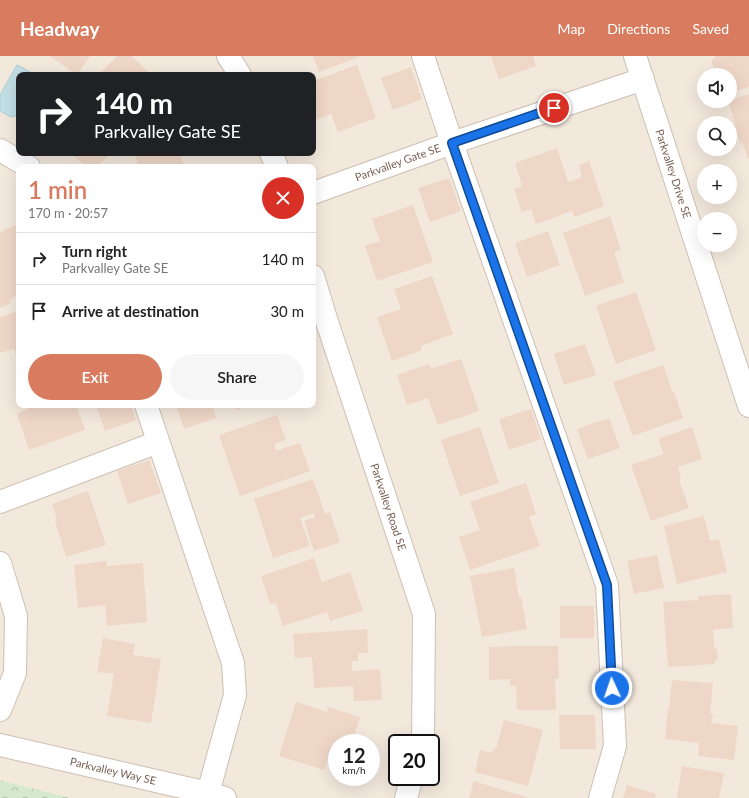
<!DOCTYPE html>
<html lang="en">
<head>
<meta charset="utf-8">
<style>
	body { margin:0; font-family:Lato,sans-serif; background:#f6f6f6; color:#222; height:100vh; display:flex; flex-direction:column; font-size:15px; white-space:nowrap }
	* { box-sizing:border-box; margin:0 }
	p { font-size:13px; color:#767676 }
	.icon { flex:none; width:22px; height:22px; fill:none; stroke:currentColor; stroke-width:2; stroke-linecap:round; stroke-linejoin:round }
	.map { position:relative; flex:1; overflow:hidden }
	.sheet { position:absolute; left:16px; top:108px; width:300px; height:244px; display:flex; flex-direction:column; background:#fff; border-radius:8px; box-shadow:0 4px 16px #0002 }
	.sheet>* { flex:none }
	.banner { position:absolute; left:16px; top:16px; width:300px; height:84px; border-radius:8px; box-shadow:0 4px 16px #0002; background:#202124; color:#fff; overflow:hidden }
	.controls { position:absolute; left:697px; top:12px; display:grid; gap:8px }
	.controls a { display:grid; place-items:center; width:40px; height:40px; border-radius:50%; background:#fff; box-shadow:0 4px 16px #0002; font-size:20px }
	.speed { position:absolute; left:328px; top:678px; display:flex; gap:8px; font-size:20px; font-weight:700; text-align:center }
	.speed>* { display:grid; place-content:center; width:52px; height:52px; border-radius:50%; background:#fff; box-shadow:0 4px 16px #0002; line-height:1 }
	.speed small { font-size:10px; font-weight:400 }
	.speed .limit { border:2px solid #111; border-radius:6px; background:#fff; color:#111 }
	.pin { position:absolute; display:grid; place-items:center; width:34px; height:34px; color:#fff; margin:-17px; border:2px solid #fff; border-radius:50%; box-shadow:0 1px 4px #0007 }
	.me { position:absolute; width:44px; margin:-22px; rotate:357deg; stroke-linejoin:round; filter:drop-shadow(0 0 3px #0008) }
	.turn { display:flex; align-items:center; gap:14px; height:84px; padding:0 12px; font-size:18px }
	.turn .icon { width:52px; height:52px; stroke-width:2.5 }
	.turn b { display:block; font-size:28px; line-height:34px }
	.round { display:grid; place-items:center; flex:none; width:42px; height:42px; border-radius:21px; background:#f6f6f6 }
	.summary { display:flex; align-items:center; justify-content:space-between; height:68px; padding:0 12px }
	h1 { font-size:24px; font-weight:600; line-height:30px; color:#d97b5e }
	.cta { display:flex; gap:8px; margin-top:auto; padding:8px 12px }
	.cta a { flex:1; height:46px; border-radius:24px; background:#d97b5e; color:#fff; font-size:16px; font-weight:600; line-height:46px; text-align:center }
	.cta a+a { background:#f6f6f6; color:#222 }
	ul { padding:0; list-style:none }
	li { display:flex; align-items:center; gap:12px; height:52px; padding:0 12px; border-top:1px solid #e0e0e0 }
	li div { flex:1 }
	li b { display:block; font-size:15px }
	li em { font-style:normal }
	header { display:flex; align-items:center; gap:24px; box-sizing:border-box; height:56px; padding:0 20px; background:#d97b5e; color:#fff }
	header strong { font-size:19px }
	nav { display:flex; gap:22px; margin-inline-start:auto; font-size:14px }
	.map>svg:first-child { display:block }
</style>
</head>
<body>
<header>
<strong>Headway</strong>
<nav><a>Map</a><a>Directions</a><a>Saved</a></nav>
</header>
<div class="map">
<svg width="749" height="742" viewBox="0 0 749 742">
	<defs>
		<pattern id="forest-crowns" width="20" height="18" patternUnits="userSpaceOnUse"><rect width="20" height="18" fill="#d7e9cc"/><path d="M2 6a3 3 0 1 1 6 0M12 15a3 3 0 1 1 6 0" fill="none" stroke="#b3c0a8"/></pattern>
	</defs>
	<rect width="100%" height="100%" fill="#fbf6ed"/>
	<path fill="#f3e8dc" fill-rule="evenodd" d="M0 0H749V742H71L0 724ZM19 19H313V97H19ZM704 19H730V45H704ZM704 67H730V93H704ZM19 111H313V349H19ZM704 115H730V141H704ZM704 163H730V189H704ZM337 687H371V721H337ZM397 687H431V721H397Z"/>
	<polygon fill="url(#forest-crowns)" points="0,724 71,742 0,742"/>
	<polygon fill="#c2dfe4" stroke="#a9ced5" points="17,9 36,19 19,19 19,59 11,61 0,55 0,39"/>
	<g fill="#efd7c7">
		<polygon points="50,0 90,0 77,19"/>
		<polygon points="117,0 132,0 151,19 98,19"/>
		<polygon points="313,0 359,0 359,1 319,16"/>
		<polygon points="491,0 533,0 536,10 499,23"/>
		<polygon points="715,0 749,0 749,31 730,37 730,19 716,19 711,4 716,2"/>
		<polygon points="357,9 376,62 338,76 331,58 315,64 313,57 313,25"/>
		<polygon points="411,11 422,43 393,54 381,22"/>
		<polygon points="749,38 749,103 748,103 742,86 740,87 734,68 735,67 728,45"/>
		<polygon points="557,92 568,126 582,121 579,109 589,105 604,150 574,161 572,155 536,168 531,153 522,156 514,133 522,130 515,107"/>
		<polygon points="71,97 111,97 97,111 86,111"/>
		<polygon points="134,97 180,97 185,111 139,111"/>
		<polygon points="449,122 461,155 430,166 418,132"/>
		<polygon points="413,149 433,206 377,225 365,190 380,185 372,163"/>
		<polygon points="610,160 621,194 614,196 624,226 585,240 563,177"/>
		<polygon points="15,169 19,178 19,239 9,244 11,247 0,252 0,176"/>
		<polygon points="548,175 560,209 527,221 515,187"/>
		<polygon points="432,220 453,278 421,290 422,294 392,305 377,261 401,253 394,233"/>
		<polygon points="636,236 656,294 616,308 596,250"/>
		<polygon points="19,255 19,308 14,293 0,297 0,261"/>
		<polygon points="585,288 596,319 564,329 554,298"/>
		<polygon points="461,303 479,355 438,369 428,342 407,349 397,319 429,308 431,313"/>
		<polygon points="663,309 673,337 674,336 683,362 633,380 613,326"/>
		<polygon points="29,349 76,349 85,374 29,394 17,358 30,352"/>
		<polygon points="96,349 131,349 136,364 105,375"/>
		<polygon points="176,349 212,349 216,362 184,373"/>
		<polygon points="234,349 250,349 236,354"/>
		<polygon points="531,353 541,383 509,394 499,363"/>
		<polygon points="277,359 286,384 274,388 276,395 300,387 310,415 240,440 219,379"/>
		<polygon points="609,362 620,392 588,403 577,373"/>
		<polygon points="480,371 499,427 460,440 441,384"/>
		<polygon points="692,371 702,403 678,411 681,422 679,424 689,452 651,465 631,409 664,398 658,383"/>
		<polygon points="149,404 161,437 128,448 117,415"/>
		<polygon points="313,423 325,458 330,456 340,486 314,495 304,465 315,461 314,457 300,462 310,490 273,502 254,443"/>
		<polygon points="526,427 536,458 529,461 540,490 470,514 459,481 480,474 470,446"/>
		<polygon points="88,435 106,489 66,501 55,465 57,463 52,448"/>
		<polygon points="704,460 710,485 719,483 727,516 677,528 664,470"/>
		<polygon points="657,499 664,532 634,538 627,505"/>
		<polygon points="314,502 322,526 350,516 363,555 330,565 327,556 283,570 276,547 270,548 261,520"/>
		<polygon points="107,505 107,510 143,507 147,566 107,570 105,549 78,552 74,509"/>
		<polygon points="514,512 519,542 521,541 527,573 482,581 470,520"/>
		<polygon points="731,538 733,572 713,574 714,593 717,592 718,604 715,604 715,608 668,611 663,546 698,544 698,540"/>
		<rect x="560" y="550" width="34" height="32"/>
		<polygon points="367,573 368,597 358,597 358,605 352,605 352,615 380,613 382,644 354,645 353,630 314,632 312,601 295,602 293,578"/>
		<polygon points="103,582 135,588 133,599 161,603 151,667 107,660 114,618 97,616"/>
		<polygon points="519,590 558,590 559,622 555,623 556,654 517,654 516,630 510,630 510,623 489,624 489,591"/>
		<polygon points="672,624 713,627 710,657 713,658 711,667 738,670 734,704 698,700 699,687 665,683 668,653 669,653"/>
		<polygon points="296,646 327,656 328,651 360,661 352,687 338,687 333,686 324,714 279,700"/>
		<polygon points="559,659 595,659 596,693 560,693"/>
		<polygon points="504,664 543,674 528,730 475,716 480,694 492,697 494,692 496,693"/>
		<polygon points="682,710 724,717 719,742 677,742"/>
		<polygon points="474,725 529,742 469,742"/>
		<polygon points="627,729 656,738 655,742 623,742"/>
	</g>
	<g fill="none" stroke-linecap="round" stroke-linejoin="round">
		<g stroke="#cdbfb3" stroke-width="24">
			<g id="minor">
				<polyline points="228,0 240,19"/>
				<polyline points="423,0 452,87 607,529 615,690 600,742"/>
				<path id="s1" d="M635 0 749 350"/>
				<polyline points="0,94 29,111"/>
				<polyline points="271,97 277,111"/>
				<path id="s2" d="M313 137 452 87 643 23"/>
				<path id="s3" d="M313 220 327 266 424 558 423 687"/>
				<polyline points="146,349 233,607 235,639 208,737"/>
				<polyline points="0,446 158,386"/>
				<polyline points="0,507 16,560 15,617 0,654"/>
				<path id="s4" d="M0 689 208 737 225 742"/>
				<polyline points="406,742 412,721"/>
			</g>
		</g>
		<use href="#minor" stroke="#fff" stroke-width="22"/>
	</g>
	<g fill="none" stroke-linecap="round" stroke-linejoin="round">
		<g stroke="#114b97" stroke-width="10">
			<polyline id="route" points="554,52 452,87 607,529 612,632"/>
		</g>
		<use href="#route" stroke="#1a73e8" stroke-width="7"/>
	</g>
	<g text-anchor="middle" stroke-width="4" stroke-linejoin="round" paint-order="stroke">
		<g font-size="11" fill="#765e51" stroke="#fefaf3">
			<text dy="4" stroke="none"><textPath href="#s2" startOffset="90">Parkvalley Gate SE</textPath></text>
			<text dy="4" stroke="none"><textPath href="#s1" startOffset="124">Parkvalley Drive SE</textPath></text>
			<text dy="4" stroke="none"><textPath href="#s3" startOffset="243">Parkvalley Road SE</textPath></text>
			<text dy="4" stroke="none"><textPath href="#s4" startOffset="116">Parkvalley Way SE</textPath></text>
		</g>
	</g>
</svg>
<div class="controls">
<a><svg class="icon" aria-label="sound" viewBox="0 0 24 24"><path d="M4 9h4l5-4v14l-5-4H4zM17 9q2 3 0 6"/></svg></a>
<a><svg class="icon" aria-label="search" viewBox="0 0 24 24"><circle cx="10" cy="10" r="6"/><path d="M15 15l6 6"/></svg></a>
<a>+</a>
<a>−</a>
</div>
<div class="speed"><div>12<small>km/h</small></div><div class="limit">20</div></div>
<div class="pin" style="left:554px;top:52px;background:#d93025"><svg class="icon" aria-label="arrive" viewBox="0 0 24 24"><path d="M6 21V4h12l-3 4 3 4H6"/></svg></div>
<svg class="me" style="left:612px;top:632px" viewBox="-20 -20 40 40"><circle r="17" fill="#1a73e8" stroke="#fff" stroke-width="3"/><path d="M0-11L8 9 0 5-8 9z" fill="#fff"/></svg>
<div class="banner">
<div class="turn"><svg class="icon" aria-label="right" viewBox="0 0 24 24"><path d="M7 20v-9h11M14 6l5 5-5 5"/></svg><div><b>140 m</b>Parkvalley Gate SE</div></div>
</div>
<section class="sheet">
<div class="summary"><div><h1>1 min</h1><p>170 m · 20:57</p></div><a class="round" style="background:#d93025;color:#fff"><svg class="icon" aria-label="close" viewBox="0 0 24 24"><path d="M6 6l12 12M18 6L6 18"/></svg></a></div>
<ul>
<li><svg class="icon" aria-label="right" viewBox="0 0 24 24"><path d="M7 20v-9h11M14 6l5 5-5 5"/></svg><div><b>Turn right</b><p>Parkvalley Gate SE</p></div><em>140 m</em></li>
<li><svg class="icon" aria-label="arrive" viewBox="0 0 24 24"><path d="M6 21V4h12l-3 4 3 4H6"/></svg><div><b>Arrive at destination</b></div><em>30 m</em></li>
</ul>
<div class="cta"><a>Exit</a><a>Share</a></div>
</section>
</div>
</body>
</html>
